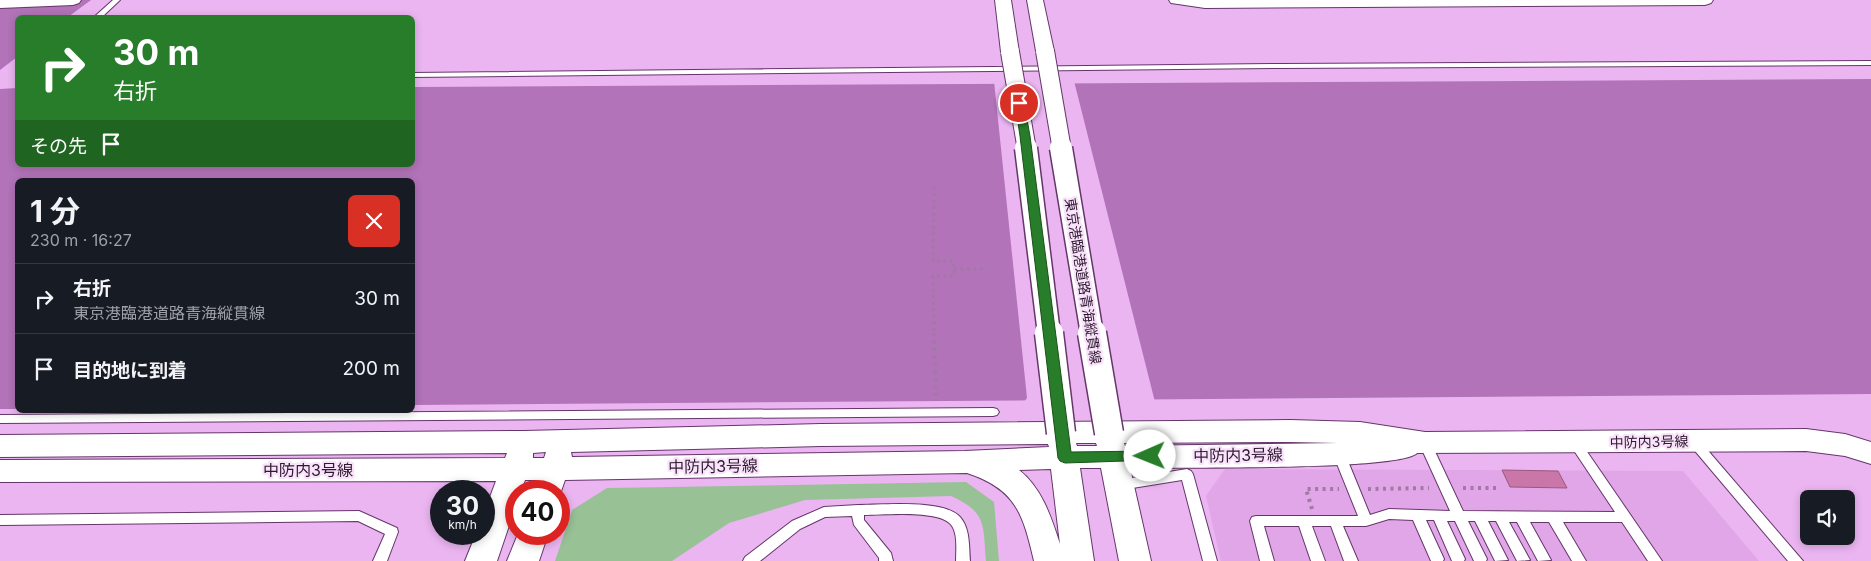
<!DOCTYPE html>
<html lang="ja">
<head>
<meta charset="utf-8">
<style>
	body { margin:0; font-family:Inter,"Noto Sans JP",sans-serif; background:#242831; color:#f1f3f6; height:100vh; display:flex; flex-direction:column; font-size:19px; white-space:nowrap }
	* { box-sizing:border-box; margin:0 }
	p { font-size:16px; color:#9ea1a6 }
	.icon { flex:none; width:28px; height:28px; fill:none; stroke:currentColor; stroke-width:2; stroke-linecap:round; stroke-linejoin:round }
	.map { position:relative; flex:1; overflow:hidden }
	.sheet { position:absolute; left:15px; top:178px; width:400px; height:235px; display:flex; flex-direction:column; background:#171b24; border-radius:8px; box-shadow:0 2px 8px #0003 }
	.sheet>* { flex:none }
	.hud { position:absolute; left:15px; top:15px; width:400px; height:152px; border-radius:8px; box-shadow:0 2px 8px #0003; background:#287d2a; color:#fff; overflow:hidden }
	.fabs { position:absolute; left:1800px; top:490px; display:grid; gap:10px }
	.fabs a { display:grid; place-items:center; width:55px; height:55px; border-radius:8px; background:#171b24; box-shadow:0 2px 8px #0003; font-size:25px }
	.speed { position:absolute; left:430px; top:480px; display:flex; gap:10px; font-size:25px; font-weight:700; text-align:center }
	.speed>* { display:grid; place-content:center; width:65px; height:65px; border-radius:50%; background:#171b24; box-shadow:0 2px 8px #0003; line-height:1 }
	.speed small { font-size:12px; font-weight:400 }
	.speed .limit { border:8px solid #d22; background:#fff; color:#111 }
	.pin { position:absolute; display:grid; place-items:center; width:42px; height:42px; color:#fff; margin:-21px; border:2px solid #fff; border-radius:50%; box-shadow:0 1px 5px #0007 }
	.me { position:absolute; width:55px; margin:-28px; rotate:269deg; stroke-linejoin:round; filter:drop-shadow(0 0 4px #0008) }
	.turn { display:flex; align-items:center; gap:18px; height:105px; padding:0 15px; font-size:22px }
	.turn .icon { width:65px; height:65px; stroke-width:2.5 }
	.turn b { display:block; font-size:35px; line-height:42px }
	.then { display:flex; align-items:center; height:48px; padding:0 15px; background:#0003; gap:10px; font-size:19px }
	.round { display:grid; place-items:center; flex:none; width:52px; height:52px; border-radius:8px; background:#242831 }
	.summary { display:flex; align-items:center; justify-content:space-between; height:85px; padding:0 15px }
	h1 { font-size:30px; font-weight:700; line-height:38px }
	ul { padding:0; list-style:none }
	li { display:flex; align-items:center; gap:15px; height:70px; padding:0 15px; border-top:1px solid #363941 }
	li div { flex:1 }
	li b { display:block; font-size:19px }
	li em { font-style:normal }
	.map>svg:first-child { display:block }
</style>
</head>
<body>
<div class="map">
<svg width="1871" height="561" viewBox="0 0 1871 561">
	<rect width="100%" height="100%" fill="#ebb5f1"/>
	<polygon fill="#e1a6e7" points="1225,469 1683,471 1759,561 1221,561 1206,496"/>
	<path fill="#98c196" d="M966 482 994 502 999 561H986C983 525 987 512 951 496L805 500 729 523 672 561H555L572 510 607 488Z"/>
	<g fill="#b273b8">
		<polygon points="0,0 91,0 68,17 18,18 17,57 0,70"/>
		<polygon points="1871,79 1871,394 413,405 412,180 18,180 17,409 0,409 0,89 17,88 18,165 412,165 413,87"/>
	</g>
	<polygon fill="#ebb5f1" points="994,81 1074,81 1155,402 1023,403 1027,398"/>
	<polygon fill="#ca76a9" stroke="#9a5880" points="1502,470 1558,471 1567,488 1510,487"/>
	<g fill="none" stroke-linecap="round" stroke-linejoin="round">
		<g stroke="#65366a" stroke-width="2">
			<g id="service">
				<polygon points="113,0 120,0 101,18 93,18"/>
				<polygon points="1871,61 1871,65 1280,68 412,77 412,73 1280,64"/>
				<polygon points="993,408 997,409 999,412 997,415 993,416 0,423 0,415"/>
				<polygon points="1694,437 1698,439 1803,561 1788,561 1690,445 1688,442 1690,439"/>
				<polygon points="1425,438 1429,440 1431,443 1463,511 1615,512 1569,443 1571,440 1575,438 1579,440 1662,561 1648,561 1622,522 1563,522 1586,561 1572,561 1549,522 1530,522 1551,560 1538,561 1517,522 1509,522 1530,560 1517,561 1496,521 1488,521 1508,560 1495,561 1475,521 1468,521 1487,559 1486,561 1474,561 1455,521 1447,521 1465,559 1464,561 1452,561 1434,520 1426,520 1444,559 1443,561 1431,561 1413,520 1389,519 1366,526 1343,526 1358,561 1344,561 1331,526 1312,526 1325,561 1311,561 1299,526 1264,526 1274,561 1260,561 1250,521 1252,517 1256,516 1358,516 1333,454 1335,451 1339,449 1343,451 1345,454 1370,515 1389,509 1450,511 1419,443 1421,440"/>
				<polygon points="1187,469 1191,471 1193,474 1217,561 1203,561 1182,480 1120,490 1116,488 1114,485 1116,482 1120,480"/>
				<path d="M858 505C882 505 944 499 960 517 970 528 969 546 970 561H956C956 551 958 535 952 526 942 509 883 515 864 515V520L891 553 893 561H879V558L854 525 852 516 825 517 800 529 760 561H743L745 557 792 521 824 507Z"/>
				<polygon points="359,511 397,528 398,532 387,561 373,561 385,534 358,521 0,525 0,515"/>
			</g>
		</g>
		<g stroke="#65366a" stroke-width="2">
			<g id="tertiary">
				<polygon points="0,0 81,0 79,3 73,5 0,8"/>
				<polygon points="995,0 1011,0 1019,52 1016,56 1010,57 1004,56 1001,52"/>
				<polygon points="1027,0 1043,0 1054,51 1051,55 1045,56 1039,55 1036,51"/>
				<polygon points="1169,0 1713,0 1711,3 1705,5 1205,8 1171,3"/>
				<path d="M1290 420 1360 422 1425 432 1806 429 1845 434 1871 442V464L1845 456 1806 451 1417 453C1400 471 1169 467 1130 468L1151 561H1119L1101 468H1080L1094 561H1034C1023 514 1016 489 967 473L565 480 559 497V491H533L536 480H525L521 491H516V505L497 561H465L476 534H484V513L496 481 0 482V460L505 458 507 453 0 457V435L524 431 821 424ZM1290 442 1338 443 1125 446 1124 443ZM1076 443H1096L1097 446H1077ZM1048 444 1049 447 965 451 572 457 571 452 821 446ZM546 452 544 458H533V453ZM1051 469 1060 544C1051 517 1042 488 1019 470Z"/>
				<polygon points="518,534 548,534 539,561 507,561"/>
			</g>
		</g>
		<g stroke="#a278a6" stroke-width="3" stroke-dasharray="2.5 4" stroke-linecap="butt">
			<polyline points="934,187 933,261 953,261 954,276 933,276 934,334"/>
			<polyline points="954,269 985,269"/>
		</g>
		<g stroke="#a278a6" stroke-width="4" stroke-dasharray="3 4.5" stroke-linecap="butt">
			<polyline points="934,333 936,401"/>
			<polyline points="1463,488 1497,488"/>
			<polyline points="1368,489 1429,488"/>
			<polyline points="1312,509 1306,489 1339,489"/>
		</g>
		<use href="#service" fill="#fff" fill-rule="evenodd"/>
		<use href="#tertiary" fill="#fff" fill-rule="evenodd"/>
		<g stroke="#65366a" stroke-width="20" stroke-linecap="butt">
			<g id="tertiary-bridge-far2">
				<polyline points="1045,51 1062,150"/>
				<polyline points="1010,52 1027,150"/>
			</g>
		</g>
		<g stroke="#65366a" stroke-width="25" stroke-linecap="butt">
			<g id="tertiary-bridge-far1">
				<polyline points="1026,148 1049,334"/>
				<polyline points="1061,148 1092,334"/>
			</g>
		</g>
		<g stroke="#65366a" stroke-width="31" stroke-linecap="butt">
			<g id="tertiary-bridge">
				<polyline points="1049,333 1061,433"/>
				<polyline points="1092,333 1109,433"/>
			</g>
		</g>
		<use href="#tertiary-bridge-far2" stroke="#fff" stroke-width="18"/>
		<use href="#tertiary-bridge-far1" stroke="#fff" stroke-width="22"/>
		<use href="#tertiary-bridge" stroke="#fff" stroke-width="28"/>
	</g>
	<polygon fill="#287d2a" stroke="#1a511b" points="1019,100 1024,103 1030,136 1071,452 1150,451 1155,452 1157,456 1155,460 1065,463 1060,461 1058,458 1020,136 1015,103"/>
	<g text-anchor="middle" stroke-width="4.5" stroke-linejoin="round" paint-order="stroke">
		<g font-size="14" fill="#2e1930" stroke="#f9e3fb">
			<text transform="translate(1083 281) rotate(81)" y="5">東京港臨港道路青海縦貫線</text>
			<text transform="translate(1649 442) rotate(-1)" y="5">中防内3号線</text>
		</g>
		<g font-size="16" fill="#2e1930" stroke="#f9e3fb">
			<text transform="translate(1238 455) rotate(-1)" y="6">中防内3号線</text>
			<text transform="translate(713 466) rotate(-1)" y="6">中防内3号線</text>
			<text x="308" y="476">中防内3号線</text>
		</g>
	</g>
</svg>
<div class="fabs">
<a><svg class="icon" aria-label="sound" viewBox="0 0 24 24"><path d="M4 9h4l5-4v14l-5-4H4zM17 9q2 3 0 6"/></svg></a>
</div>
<div class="speed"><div>30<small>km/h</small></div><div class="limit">40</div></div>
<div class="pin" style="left:1019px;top:103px;background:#d93025"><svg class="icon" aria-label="arrive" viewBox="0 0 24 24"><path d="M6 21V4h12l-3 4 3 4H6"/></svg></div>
<svg class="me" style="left:1150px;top:456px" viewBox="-20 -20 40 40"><circle r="19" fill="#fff"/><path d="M0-13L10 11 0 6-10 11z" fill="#287d2a"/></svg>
<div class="hud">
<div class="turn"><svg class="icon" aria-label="right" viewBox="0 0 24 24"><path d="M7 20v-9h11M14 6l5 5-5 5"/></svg><div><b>30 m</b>右折</div></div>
<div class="then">その先<svg class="icon" aria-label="arrive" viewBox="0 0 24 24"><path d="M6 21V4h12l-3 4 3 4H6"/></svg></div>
</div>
<section class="sheet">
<div class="summary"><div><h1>1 分</h1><p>230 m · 16:27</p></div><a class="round" style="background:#d93025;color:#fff"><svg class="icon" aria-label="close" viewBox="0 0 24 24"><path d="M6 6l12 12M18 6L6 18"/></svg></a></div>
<ul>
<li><svg class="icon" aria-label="right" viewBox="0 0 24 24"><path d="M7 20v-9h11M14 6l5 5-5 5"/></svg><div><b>右折</b><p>東京港臨港道路青海縦貫線</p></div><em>30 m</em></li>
<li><svg class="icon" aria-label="arrive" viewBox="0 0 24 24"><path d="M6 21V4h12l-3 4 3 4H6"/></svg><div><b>目的地に到着</b></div><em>200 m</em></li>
</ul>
</section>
</div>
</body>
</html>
